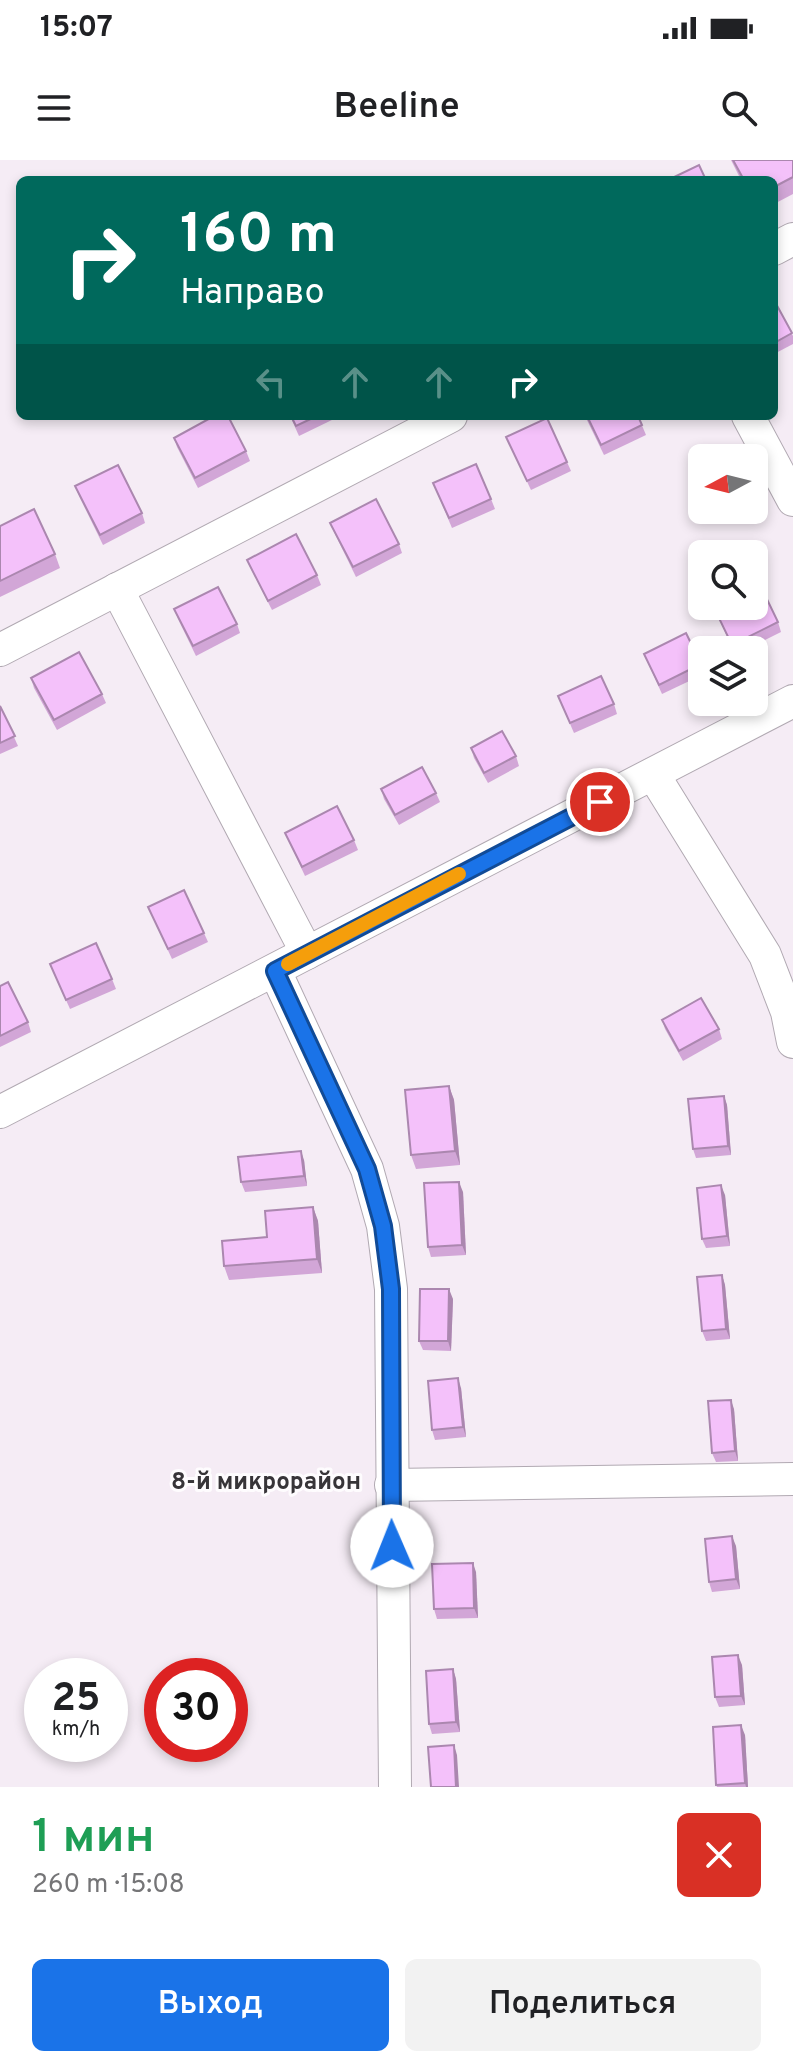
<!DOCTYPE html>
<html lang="ru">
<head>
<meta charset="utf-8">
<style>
	body { margin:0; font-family:Overpass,sans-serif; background:#f2f2f2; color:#202124; height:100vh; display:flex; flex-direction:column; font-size:30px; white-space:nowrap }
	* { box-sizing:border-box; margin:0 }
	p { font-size:26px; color:#757577 }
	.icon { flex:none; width:44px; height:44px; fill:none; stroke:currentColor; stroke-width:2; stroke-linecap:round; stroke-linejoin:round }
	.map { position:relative; height:1627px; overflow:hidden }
	.panel { display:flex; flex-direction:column; background:#fff; flex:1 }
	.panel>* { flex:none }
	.guide { position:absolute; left:16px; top:16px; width:762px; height:244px; border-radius:12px; box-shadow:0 4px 12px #0003; background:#00695c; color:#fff; overflow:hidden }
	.needle { width:52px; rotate:263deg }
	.buttons { position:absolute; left:688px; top:284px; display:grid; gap:16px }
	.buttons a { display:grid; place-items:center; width:80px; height:80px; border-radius:12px; background:#fff; box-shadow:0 4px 12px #0003; font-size:40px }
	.speed { position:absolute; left:24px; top:1498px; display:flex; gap:16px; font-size:40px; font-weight:700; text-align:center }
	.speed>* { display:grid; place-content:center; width:104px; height:104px; border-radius:50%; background:#fff; box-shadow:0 4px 12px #0003; line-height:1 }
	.speed small { font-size:20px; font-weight:400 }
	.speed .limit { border:12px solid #d22; background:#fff; color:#111 }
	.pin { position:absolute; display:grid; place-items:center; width:68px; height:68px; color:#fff; margin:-34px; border:4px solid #fff; border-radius:50%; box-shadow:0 2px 8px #0007 }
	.me { position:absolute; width:88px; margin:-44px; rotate:359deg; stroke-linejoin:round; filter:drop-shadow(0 0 6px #0008) }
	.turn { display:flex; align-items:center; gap:28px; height:168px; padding:0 32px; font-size:36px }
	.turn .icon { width:104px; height:104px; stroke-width:2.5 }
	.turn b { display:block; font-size:56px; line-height:68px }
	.lanes { display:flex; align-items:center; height:76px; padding:0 32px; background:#0003; justify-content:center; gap:40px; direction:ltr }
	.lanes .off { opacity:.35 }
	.round { display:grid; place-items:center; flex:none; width:84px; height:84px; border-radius:12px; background:#f2f2f2 }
	.summary { display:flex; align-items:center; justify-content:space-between; height:136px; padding:0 32px }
	h1 { font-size:48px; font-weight:600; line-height:60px; color:#1e9e55 }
	.cta { display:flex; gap:16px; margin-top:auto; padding:16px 32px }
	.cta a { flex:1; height:92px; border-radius:12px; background:#1a73e8; color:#fff; font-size:32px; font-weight:600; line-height:92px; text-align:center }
	.cta a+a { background:#f2f2f2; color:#202124 }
	.status { display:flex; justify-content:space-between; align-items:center; height:56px; padding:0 40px; background:#fff; direction:ltr }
	.status svg { height:22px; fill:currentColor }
	header { display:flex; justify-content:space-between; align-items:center; height:104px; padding:0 32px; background:#fff; font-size:36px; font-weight:600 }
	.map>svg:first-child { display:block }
</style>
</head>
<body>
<div class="status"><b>15:07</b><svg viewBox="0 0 49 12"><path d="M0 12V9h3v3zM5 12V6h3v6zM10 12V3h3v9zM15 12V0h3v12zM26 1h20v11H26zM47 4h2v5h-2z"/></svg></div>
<header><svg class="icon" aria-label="menu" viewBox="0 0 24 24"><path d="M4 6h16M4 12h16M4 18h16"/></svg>Beeline<svg class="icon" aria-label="search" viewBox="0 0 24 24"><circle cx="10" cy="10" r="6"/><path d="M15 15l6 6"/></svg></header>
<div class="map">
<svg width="793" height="1627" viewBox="0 0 793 1627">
	<rect width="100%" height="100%" fill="#f5ecf5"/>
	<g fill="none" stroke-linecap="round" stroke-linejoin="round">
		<g stroke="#b1a9b2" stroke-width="34">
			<g id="minor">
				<polyline points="774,89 793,79"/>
				<polyline points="748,256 793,340"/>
				<polyline points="117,429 307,793"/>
				<polyline points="0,490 451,256"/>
				<polyline points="653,614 765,795 787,852 793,882"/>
				<polyline points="275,811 367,1009 383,1066 391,1129 395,1627"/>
				<polyline points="0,952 793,541"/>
				<polyline points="391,1325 793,1319"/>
			</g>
		</g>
		<use href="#minor" stroke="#fff" stroke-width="32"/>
	</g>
	<g fill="#d2a6d7">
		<polygon points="731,0 793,0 793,34 774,44 774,20 741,20"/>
		<polygon points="774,140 793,176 793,184 774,194"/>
		<polygon points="290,256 335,256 336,258 299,276"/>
		<polygon points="585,256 638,256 646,275 604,295"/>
		<polygon points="506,277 567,302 571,311 531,330"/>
		<polygon points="174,278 246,291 250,301 198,328 177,287"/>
		<polygon points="433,323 491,339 495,349 452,368"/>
		<polygon points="75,326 142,353 145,363 103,385 79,336"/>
		<polygon points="330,363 399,384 402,393 356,417 334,372"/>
		<polygon points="0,366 55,394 60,408 0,437"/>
		<polygon points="247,400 317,415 321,425 272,450 251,409"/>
		<polygon points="174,449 237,464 240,473 196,496 178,459"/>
		<polygon points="717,454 778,462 781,472 745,490 733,490"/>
		<polygon points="644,494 701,504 702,515 662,534"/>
		<polygon points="31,518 102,534 106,543 57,570 34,528"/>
		<polygon points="558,536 614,544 617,554 574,573"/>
		<polygon points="0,546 18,586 0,594"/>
		<polygon points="471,588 516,596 519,606 488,623 474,598"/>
		<polygon points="381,629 436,633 440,642 399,665 384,639"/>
		<polygon points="285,673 354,680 358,690 305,716"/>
		<polygon points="148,747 204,773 208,782 172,799"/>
		<polygon points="50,804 112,819 116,829 70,849"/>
		<polygon points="0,826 28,862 31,872 0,887"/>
		<polygon points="662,860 719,869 722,879 683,901 665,869"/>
		<polygon points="449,926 454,940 460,1005 416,1009 411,995"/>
		<polygon points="724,936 727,945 731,995 696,998 693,989"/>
		<polygon points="304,1000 307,1026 245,1032 241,1022"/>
		<polygon points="463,1032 466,1095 431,1097 428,1087"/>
		<polygon points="725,1035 730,1086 706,1088 702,1079"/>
		<polygon points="313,1047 318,1061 322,1113 229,1120 224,1106"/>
		<polygon points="722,1115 725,1125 730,1179 706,1181 702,1171"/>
		<polygon points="453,1139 451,1191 423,1190 419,1181"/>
		<polygon points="461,1228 466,1277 435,1280 432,1270"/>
		<polygon points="734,1249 738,1301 716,1302 712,1293"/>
		<polygon points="736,1386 740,1429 712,1432 709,1422"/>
		<polygon points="476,1412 478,1458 437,1459 434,1449"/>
		<polygon points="742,1505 745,1545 719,1547 715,1537"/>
		<polygon points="453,1509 456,1519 460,1572 432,1574 429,1564"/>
		<polygon points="745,1575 748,1627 717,1627 716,1625"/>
	</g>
	<g fill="#ab87af">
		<polygon points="449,926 454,940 460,1005 455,991"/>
		<polygon points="724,936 727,945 731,995 728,986"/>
		<polygon points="301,991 304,1000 307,1026 304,1016"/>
		<polygon points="459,1022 463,1032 466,1095 462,1085"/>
		<polygon points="721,1025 725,1035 730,1086 727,1076"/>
		<polygon points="313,1047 318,1061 322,1113 317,1099"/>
		<polygon points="722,1115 725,1125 730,1179 726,1169"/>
		<polygon points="449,1129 453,1139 451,1191 448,1181"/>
		<polygon points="458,1218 461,1228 466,1277 463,1267"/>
		<polygon points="731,1240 734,1249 738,1301 735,1291"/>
		<polygon points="732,1376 736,1386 740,1429 736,1419"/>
		<polygon points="473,1403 476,1412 478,1458 474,1448"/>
		<polygon points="738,1495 742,1505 745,1545 741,1536"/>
		<polygon points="453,1509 456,1519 460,1572 456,1562"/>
		<polygon points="741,1565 745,1575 748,1627 746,1627 745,1623"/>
		<polygon points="454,1585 457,1595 459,1627 456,1627"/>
	</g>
	<g fill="#f4c1fa" stroke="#ab87af" stroke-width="2">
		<polygon points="733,0 793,0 793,17 774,27 774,20 744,20"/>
		<polygon points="699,5 706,20 668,20"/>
		<polygon points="774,140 792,173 774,183"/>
		<polygon points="214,256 228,256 246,291 195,318 174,278"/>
		<polygon points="291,256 317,256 296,266"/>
		<polygon points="587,256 638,256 642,265 601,285"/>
		<polygon points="547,258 567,302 527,321 506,277"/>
		<polygon points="476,304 491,339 449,358 433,323"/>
		<polygon points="118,305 142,353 100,375 75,326"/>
		<polygon points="376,339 399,384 353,407 330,363"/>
		<polygon points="34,349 55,394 0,421 0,366"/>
		<polygon points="296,374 317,415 268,441 247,400"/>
		<polygon points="218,427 237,464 193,486 174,449"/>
		<polygon points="763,431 778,462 732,485 717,454 732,446 754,446 754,435"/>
		<polygon points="686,473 701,504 659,525 644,494"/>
		<polygon points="79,492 102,534 54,560 31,518"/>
		<polygon points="601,516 614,544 570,563 558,536"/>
		<polygon points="0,546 15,576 0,583"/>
		<polygon points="502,571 516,596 484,613 471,588"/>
		<polygon points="422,607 436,633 395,655 381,629"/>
		<polygon points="337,646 354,680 302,707 285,673"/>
		<polygon points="184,730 204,773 168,789 148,747"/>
		<polygon points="96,783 112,819 66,840 50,804"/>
		<polygon points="8,822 28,862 0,876 0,826"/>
		<polygon points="701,838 719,869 679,891 662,860"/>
		<polygon points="449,926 455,991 411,995 405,930"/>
		<polygon points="724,936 728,986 693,989 688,939"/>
		<polygon points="301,991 304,1016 241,1022 238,997"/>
		<polygon points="459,1022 462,1085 428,1087 424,1023"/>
		<polygon points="721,1025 727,1076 702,1079 697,1028"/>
		<polygon points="313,1047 317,1099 224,1106 222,1081 267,1077 265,1051"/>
		<polygon points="722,1115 726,1169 702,1171 697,1117"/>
		<polygon points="420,1129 449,1129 448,1181 419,1181"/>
		<polygon points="458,1218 463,1267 432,1270 428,1221"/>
		<polygon points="731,1240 735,1291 712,1293 708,1241"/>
		<polygon points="732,1376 736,1419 709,1422 705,1379"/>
		<polygon points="473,1403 474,1448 434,1449 432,1404"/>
		<polygon points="738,1495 741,1536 715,1537 712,1497"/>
		<polygon points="453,1509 456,1562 429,1564 426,1511"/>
		<polygon points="741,1565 745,1623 716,1625 713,1567"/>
		<polygon points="454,1585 456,1627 431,1627 428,1587"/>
	</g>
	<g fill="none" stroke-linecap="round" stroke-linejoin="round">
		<g stroke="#114b97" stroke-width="20">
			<polyline id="route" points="392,1386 391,1129 383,1066 367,1009 275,811 600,642"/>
		</g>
		<use href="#route" stroke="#1a73e8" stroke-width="14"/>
		<polyline stroke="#f59e0b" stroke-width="14" points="288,804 459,714"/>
	</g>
	<g text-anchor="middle" stroke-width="6" stroke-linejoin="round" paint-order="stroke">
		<g font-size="24" font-weight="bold" fill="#373438" stroke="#fefcfe">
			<text x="266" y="1329">8-й микрорайон</text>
		</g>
	</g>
</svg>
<div class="buttons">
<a><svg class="needle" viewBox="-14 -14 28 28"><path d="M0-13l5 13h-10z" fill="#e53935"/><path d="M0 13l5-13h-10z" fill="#757577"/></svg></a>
<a><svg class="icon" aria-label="search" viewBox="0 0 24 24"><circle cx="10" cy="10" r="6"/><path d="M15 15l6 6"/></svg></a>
<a><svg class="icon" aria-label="layers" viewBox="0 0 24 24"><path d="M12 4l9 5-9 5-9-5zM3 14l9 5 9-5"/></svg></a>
</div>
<div class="speed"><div>25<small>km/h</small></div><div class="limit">30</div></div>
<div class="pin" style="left:600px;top:642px;background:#d93025"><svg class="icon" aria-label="arrive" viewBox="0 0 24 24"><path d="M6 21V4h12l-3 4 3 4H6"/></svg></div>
<svg class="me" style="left:392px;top:1386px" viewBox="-20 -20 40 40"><circle r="19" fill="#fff"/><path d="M0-13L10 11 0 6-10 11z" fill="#1a73e8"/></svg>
<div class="guide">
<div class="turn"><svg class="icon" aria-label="right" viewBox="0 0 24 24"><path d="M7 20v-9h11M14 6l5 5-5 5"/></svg><div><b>160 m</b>Направо</div></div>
<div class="lanes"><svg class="icon off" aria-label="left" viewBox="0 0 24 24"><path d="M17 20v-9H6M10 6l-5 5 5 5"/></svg><svg class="icon off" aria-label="ahead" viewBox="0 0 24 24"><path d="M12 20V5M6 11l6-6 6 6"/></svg><svg class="icon off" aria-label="ahead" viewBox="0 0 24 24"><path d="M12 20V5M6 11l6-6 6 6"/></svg><svg class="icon" aria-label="right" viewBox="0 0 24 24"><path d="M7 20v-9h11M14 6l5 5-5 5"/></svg></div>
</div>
</div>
<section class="panel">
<div class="summary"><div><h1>1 мин</h1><p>260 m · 15:08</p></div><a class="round" style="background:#d93025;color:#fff"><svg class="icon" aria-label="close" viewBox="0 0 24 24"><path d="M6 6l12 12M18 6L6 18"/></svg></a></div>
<div class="cta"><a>Выход</a><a>Поделиться</a></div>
</section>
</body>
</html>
